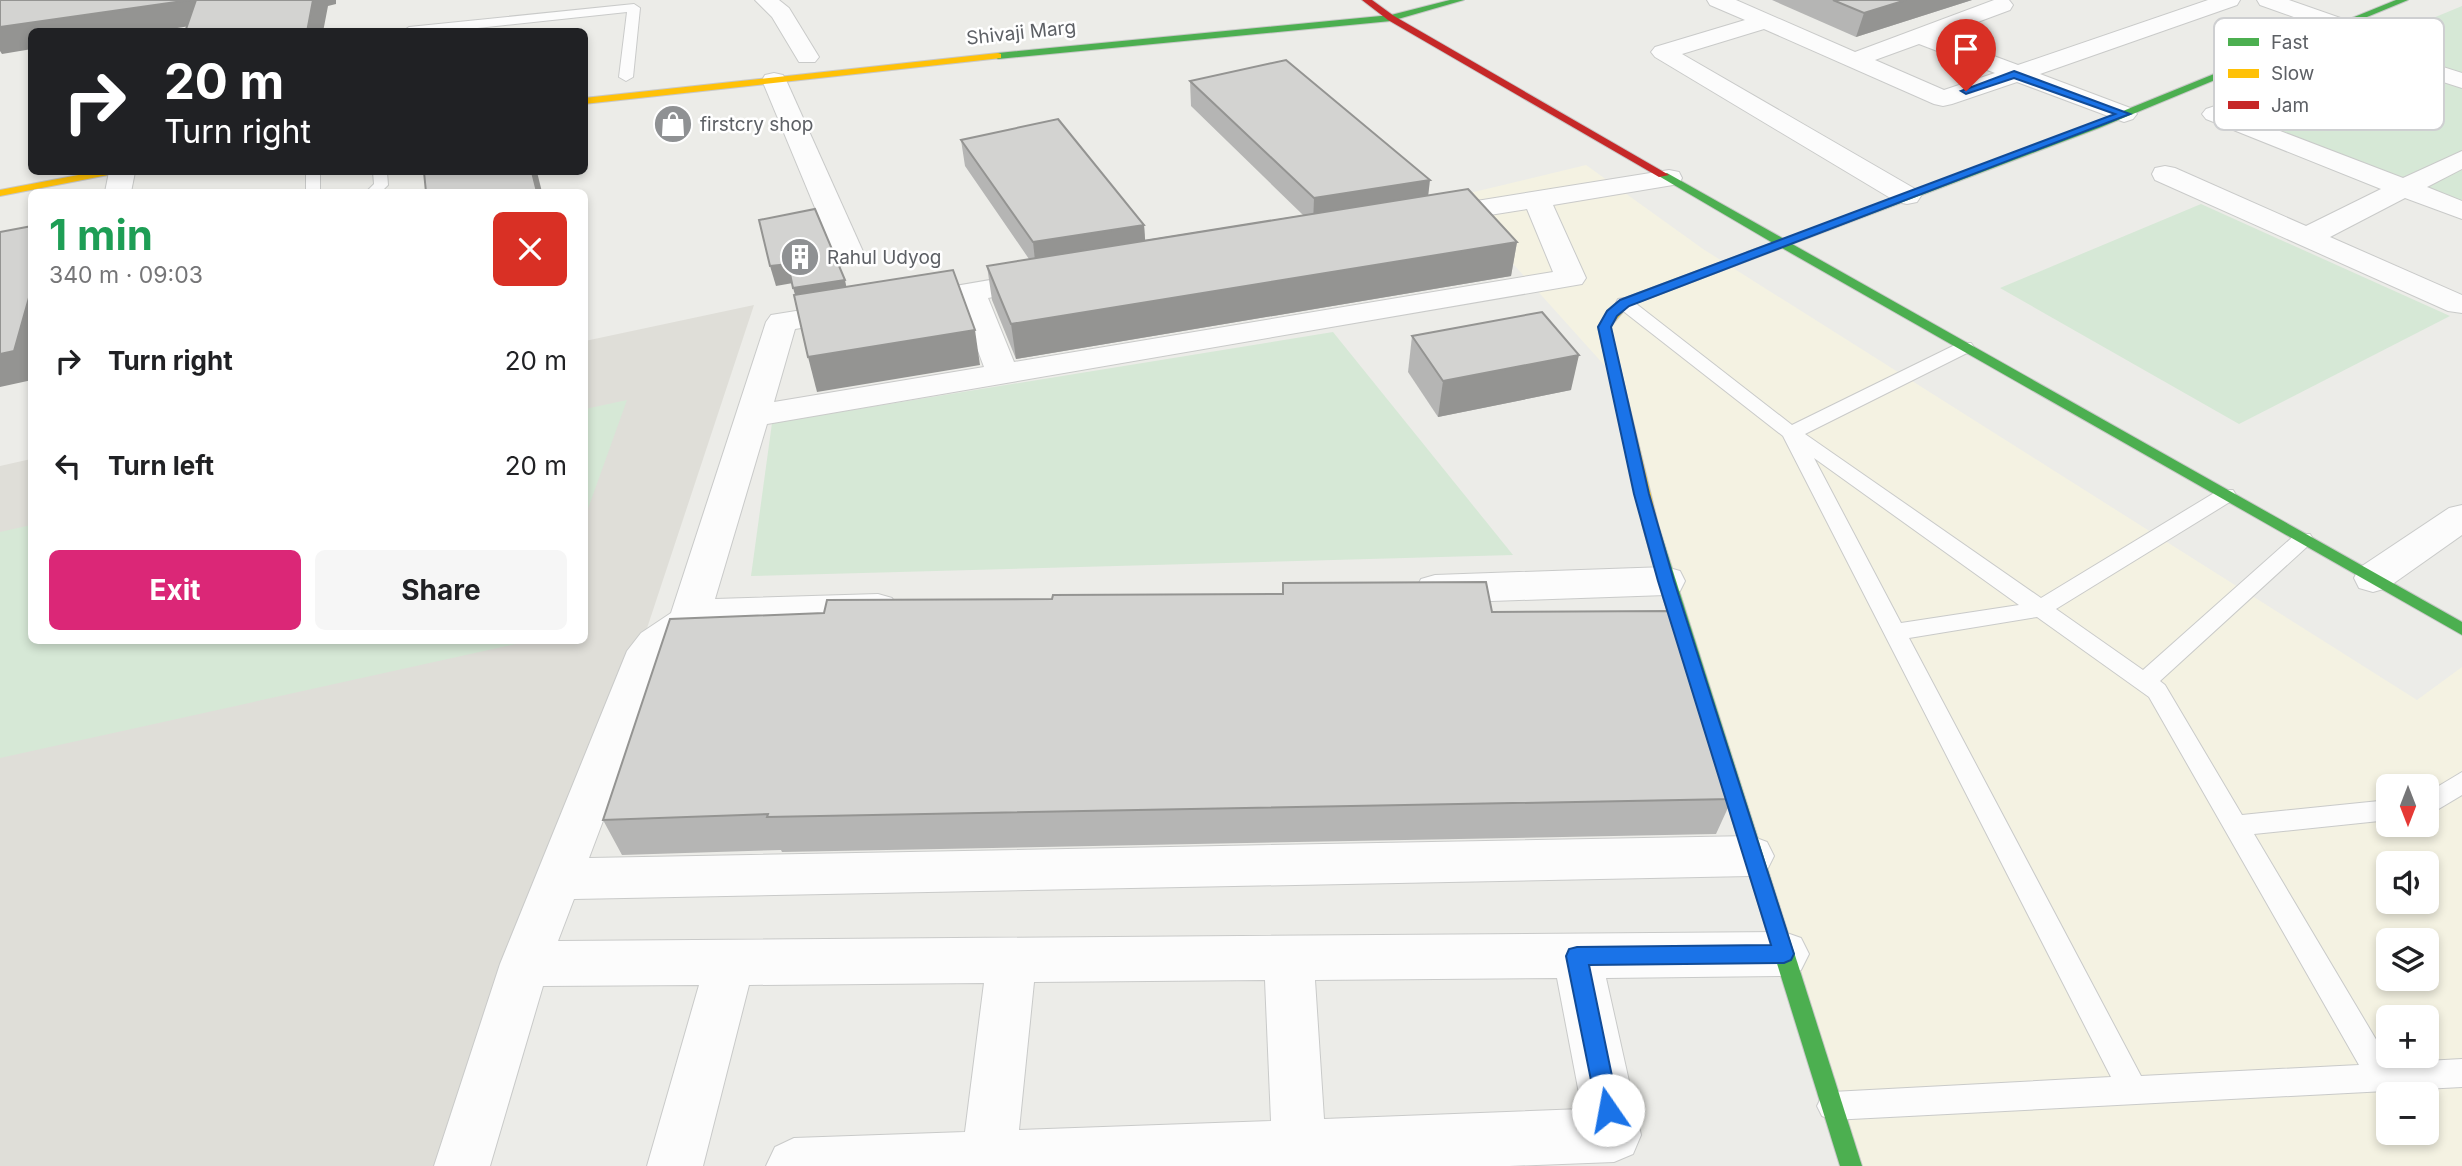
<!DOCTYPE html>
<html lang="en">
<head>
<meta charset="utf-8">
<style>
	body { margin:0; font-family:Inter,sans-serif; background:#f6f6f6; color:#202124; height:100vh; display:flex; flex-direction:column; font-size:26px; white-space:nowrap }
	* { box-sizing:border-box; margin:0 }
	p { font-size:23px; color:#757577 }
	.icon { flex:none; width:38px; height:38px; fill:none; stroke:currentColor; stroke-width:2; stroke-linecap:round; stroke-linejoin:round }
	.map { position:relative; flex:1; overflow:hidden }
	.details { position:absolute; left:28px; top:189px; width:560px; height:455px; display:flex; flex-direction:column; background:#fff; border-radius:10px; box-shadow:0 4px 10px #0003 }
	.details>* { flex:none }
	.top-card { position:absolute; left:28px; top:28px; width:560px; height:147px; border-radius:10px; box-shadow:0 4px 10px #0003; background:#202124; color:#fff; overflow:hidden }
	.needle { width:46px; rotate:180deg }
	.fabs { position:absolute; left:2376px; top:774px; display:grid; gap:14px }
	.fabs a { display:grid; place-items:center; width:63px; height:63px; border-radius:10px; background:#fff; box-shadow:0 4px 10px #0003; font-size:35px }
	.pin { position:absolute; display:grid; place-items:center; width:60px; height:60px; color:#fff; margin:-72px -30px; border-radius:50% 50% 50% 0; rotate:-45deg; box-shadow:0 0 7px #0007 }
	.pin .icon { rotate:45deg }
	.me { position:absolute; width:77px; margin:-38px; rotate:348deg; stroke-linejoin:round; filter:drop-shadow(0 0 5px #0008) }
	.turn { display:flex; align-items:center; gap:24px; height:147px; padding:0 21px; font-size:32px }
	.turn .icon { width:91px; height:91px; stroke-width:2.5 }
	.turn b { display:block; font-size:49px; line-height:60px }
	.round { display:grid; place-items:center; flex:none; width:74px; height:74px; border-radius:10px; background:#f6f6f6 }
	.head { display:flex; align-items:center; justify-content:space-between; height:119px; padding:0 21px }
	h1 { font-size:42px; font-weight:700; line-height:52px; color:#1e9e55 }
	.button { display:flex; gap:14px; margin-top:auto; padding:14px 21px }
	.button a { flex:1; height:80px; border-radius:10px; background:#db2777; color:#fff; font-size:28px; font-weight:700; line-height:80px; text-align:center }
	.button a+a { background:#f6f6f6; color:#202124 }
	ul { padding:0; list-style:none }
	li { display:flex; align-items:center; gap:21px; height:105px; padding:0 21px }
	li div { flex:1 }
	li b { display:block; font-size:26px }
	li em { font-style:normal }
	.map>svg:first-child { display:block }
</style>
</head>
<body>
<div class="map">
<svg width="2462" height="1166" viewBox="0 0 2462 1166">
	<rect width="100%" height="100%" fill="#ecece8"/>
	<path fill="#f4f2e2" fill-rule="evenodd" d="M1586 165 1703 249 2417 700 2462 667V1166H1858L1605 366 1453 197ZM2389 786H2427V824H2389ZM2389 863H2427V901H2389ZM2389 940H2427V978H2389ZM2389 1017H2427V1055H2389ZM2389 1094H2427V1132H2389Z"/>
	<polygon fill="#dfded8" points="754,305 469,1166 0,1166 0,466 31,459 32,640 584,640 585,341"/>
	<g fill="#d6e8d6">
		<polygon points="2462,6 2462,217 2202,114"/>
		<polygon points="2201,204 2450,316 2239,424 2000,288"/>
		<polygon points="1333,332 1513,555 751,576 772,423"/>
		<polygon points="627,400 585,517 585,409"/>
		<polygon points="31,525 32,640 529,641 0,758 0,532"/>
	</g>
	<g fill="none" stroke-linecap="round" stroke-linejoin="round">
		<g stroke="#c9cac9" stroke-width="2">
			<g id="lane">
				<polygon points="634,4 640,8 633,77 626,81 619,77 627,12 440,32 403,31 409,27"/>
				<rect x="306" y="172" width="14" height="20"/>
				<polygon points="373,172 387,172 388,185 381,192 366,192 374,184"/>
				<path d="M1624 298 1630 299 1792 425 1959 343H1971L1974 347 1971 351 1805 434 2041 598 2219 490H2233L2236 495 2233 500 2056 609 2143 670 2296 534H2310L2313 539 2310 544 2160 681 2165 685 2242 815 2389 800V820L2254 834 2390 1063 2462 1059V1087L1832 1120 1822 1116 1817 1106 1822 1096 1832 1092 2111 1077 1783 436 1618 307 1616 303 1618 299ZM1814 458 2019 605 1901 623ZM2037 617 2149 697 2359 1065 2141 1076 1909 638Z"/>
				<polygon points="2462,772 2462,795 2427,816 2427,793"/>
			</g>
		</g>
		<g stroke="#c9cac9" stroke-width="2">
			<g id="street">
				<polygon points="755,0 779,0 789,8 819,57 815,62 799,62 772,17"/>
				<path d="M1707 0H1736L1855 52 1994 0H2009L2013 5 2010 10 1940 36 2018 65 2208 0H2240L2237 5 2040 74 2133 109 2137 114 2133 119 2124 122 2017 82 1952 104 1943 106 1934 104 1764 29 1682 54 1917 190 1921 196 1917 202 1907 204 1897 202 1655 57 1651 52 1655 47 1745 20 1710 5ZM1919 44 1995 73 1944 90 1875 60Z"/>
				<polygon points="2257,0 2289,0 2349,21 2352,26 2349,31 2333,31 2260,5"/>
				<polygon points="2320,28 2462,73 2462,88 2312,40 2309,35 2312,30"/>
				<polygon points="774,73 783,75 786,80 865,256 860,262 850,265 840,262 835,256 762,80 765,75"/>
				<polygon points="2215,106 2403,178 2462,151 2462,169 2427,187 2462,201 2462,219 2405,198 2330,237 2462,295 2462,313 2448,311 2155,180 2152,174 2155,168 2165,166 2175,168 2306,226 2381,189 2206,119 2202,114 2206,109"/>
				<path d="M1669 170 1679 172 1682 178 1679 184 1553 205 1586 278 1582 284 767 424 715 599 878 594 892 598 898 608 892 618 878 622 715 627 692 638 664 659 589 858 1751 836 1767 842 1774 856 1767 870 1751 876 574 899 558 941 1784 932 1801 938 1809 954 1801 970 1784 976 1606 978 1641 1135 1633 1154 1614 1162 1509 1166H766L775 1147 794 1138 965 1132 984 983 749 985 703 1166H647L699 985 543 986 490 1166H434L500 964 627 651 641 633 671 613 766 322 771 315 852 302 863 304 867 311 863 318 795 329 774 402 984 367 960 303 908 311 897 308 893 302 897 296 1042 271 1053 274 1057 280 1053 286 988 298 1014 362 1553 272 1527 209 1433 224 1423 222 1419 216 1423 210 1433 208ZM1557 978 1582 1109 1324 1119 1315 980ZM1265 980 1271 1121 1019 1130 1034 982Z"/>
				<polygon points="109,172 135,172 131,192 105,192"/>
				<polygon points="2462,505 2462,535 2387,588 2373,592 2359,588 2354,578 2359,568 2449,508"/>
				<polygon points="1666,567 1680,571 1685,581 1680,591 1666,595 1435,603 1421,599 1416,589 1421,579 1435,575"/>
			</g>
		</g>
		<g stroke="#c8c8c8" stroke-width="2">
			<g id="fast">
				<polygon points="1450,0 1464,0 1391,21 998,59 993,56 998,53 1391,15"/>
				<polygon points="2396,0 2408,0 2099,128 1792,244 2462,622 2462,635 1782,248 1755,258 1747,258 1747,252 1773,243 1657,175 1667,173 1784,239 2091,124"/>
				<polygon points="1650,519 1658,524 1862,1166 1840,1166 1658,581 1642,524"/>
			</g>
		</g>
		<g stroke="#c8c8c8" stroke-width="2">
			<g id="slow">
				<polygon points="998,53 1001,54 1001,58 584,104 584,98"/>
				<polygon points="94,172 113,172 108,175 0,196 0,190"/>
				<polygon points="1751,251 1757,255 1755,258 1628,306 1610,327 1658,524 1655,528 1645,528 1598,327 1608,311 1620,300"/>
			</g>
		</g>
		<g stroke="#c8c8c8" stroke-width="2">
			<polygon id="jam" points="1362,0 1372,0 1394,16 1669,175 1659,177 1388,20"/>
		</g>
		<use href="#lane" fill="#fcfcfc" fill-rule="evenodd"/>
		<use href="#street" fill="#fcfcfc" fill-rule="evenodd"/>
		<use href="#fast" fill="#4caf50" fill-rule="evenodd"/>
		<use href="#slow" fill="#ffc107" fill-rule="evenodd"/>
		<use href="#jam" fill="#c62828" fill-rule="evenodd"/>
	</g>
	<g fill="#b5b5b4">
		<polygon points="1772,0 1972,0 1856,37"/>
		<polygon points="1190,81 1428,195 1517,242 1511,276 1016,359 992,300 987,266 1029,259 965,166 961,140 1144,225 1145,240 1303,215 1191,106"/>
		<polygon points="1412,336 1571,390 1438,417 1408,372"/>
		<polygon points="1283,583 1492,612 1732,799 1716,834 782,852 781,850 622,855 603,820 824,613 1052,599 1282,594"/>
	</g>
	<g fill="#949492">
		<polygon points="190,0 197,0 209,23 152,32 32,32 32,49 2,54 0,51 0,27"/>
		<polygon points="313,0 336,0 336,4 328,6 323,32 307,32"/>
		<polygon points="1906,0 1972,0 1856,37 1864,13"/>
		<polygon points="532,172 537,172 542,192 537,192"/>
		<polygon points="1430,180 1427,206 1313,225 1314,198"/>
		<polygon points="1144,225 1146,252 1036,270 1033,242"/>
		<polygon points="1517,242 1511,276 1016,359 1011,324"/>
		<polygon points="788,264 793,283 776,286 770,266"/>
		<polygon points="845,280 849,300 799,308 793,288"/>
		<polygon points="32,287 32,380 0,387 0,354"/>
		<polygon points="975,330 980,365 817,392 808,357"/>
		<polygon points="1579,355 1571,390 1438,417 1443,381"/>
	</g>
	<g fill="#d3d3d1" stroke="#949492" stroke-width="2">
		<polygon points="0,0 190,0 0,27"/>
		<polygon points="196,0 313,0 307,32 185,32"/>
		<polygon points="1833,0 1906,0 1864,13"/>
		<polygon points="1286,60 1430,180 1314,198 1190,81"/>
		<polygon points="1058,119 1144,225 1033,242 961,140"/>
		<polygon points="424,172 532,172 537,192 426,192"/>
		<polygon points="1468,189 1517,242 1011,324 987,266"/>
		<polygon points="815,209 845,280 793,288 788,264 770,266 759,220"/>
		<polygon points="32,226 32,287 14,351 0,354 0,232"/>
		<polygon points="953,270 975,330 808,357 794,295"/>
		<polygon points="1542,312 1579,355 1443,381 1412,336"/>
		<polygon points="1486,582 1492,612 1671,611 1732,799 767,817 768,814 603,820 670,619 824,613 827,600 1052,599 1053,595 1283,594 1283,583"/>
	</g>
	<polygon fill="#1a73e8" stroke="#114b97" stroke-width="2" points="2014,71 2130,114 1629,306 1617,316 1611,327 1649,494 1674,581 1794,954 1791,960 1784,963 1589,965 1619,1110 1616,1117 1608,1121 1600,1117 1597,1110 1566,956 1569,949 1577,947 1771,945 1658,581 1634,494 1598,327 1607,311 1620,300 2115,114 2014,78 1966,94 1961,91"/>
	<defs>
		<g id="shop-disc" transform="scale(2.0125)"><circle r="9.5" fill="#8f9193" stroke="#fff"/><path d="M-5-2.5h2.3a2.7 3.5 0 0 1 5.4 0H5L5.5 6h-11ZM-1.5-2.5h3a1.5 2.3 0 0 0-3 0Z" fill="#fff"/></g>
		<g id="building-disc" transform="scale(2.0125)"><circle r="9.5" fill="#8f9193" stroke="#fff"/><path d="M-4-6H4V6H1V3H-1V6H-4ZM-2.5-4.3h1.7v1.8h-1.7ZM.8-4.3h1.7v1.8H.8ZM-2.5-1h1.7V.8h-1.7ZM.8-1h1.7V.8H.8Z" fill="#fff"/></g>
	</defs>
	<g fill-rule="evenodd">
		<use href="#shop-disc" x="673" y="124"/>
		<use href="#building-disc" x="800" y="257"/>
	</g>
	<g text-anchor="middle" stroke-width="5" stroke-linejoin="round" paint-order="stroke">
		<g font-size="19" fill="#5d6065" stroke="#fff">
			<text transform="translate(1021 32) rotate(-6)" y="7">Shivaji Marg</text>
		</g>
		<g font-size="19" fill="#5d6065" stroke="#fff" text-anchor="start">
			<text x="700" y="131">firstcry shop</text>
			<text x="827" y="264">Rahul Udyog</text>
		</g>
	</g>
	<rect x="2214" y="18" width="230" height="112" rx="10" fill="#fff" stroke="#cecfd1" stroke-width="2"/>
	<rect x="2228" y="38" width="31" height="8" fill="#4caf50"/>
	<rect x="2228" y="69" width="31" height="9" fill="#ffc107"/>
	<rect x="2228" y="101" width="31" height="8" fill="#c62828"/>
	<g font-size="19" fill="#5d6065">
		<text x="2271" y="49">Fast</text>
		<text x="2271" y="80">Slow</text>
		<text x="2271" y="112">Jam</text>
	</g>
</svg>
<div class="fabs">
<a><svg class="needle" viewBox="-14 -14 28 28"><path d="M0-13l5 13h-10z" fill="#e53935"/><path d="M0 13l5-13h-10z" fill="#757577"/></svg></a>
<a><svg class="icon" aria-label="sound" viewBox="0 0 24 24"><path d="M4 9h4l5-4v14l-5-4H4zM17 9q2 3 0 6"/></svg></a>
<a><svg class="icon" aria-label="layers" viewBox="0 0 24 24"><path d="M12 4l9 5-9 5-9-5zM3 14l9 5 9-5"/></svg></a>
<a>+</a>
<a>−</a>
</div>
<div class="pin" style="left:1966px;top:91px;background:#d93025"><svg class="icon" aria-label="arrive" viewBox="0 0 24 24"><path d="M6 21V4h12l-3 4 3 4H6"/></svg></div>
<svg class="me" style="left:1608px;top:1110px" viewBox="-20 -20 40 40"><circle r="19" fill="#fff"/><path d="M0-13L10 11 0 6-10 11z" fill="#1a73e8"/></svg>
<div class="top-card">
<div class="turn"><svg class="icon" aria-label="right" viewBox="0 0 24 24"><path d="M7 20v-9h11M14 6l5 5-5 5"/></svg><div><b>20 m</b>Turn right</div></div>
</div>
<section class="details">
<div class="head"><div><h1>1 min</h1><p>340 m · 09:03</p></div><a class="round" style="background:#d93025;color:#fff"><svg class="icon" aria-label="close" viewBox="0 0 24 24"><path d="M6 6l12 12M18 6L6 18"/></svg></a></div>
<ul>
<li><svg class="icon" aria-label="right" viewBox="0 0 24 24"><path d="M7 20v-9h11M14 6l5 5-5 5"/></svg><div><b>Turn right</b></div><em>20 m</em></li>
<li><svg class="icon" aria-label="left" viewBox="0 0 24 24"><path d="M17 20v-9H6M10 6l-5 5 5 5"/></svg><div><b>Turn left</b></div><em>20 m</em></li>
</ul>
<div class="button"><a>Exit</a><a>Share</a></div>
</section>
</div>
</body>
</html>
